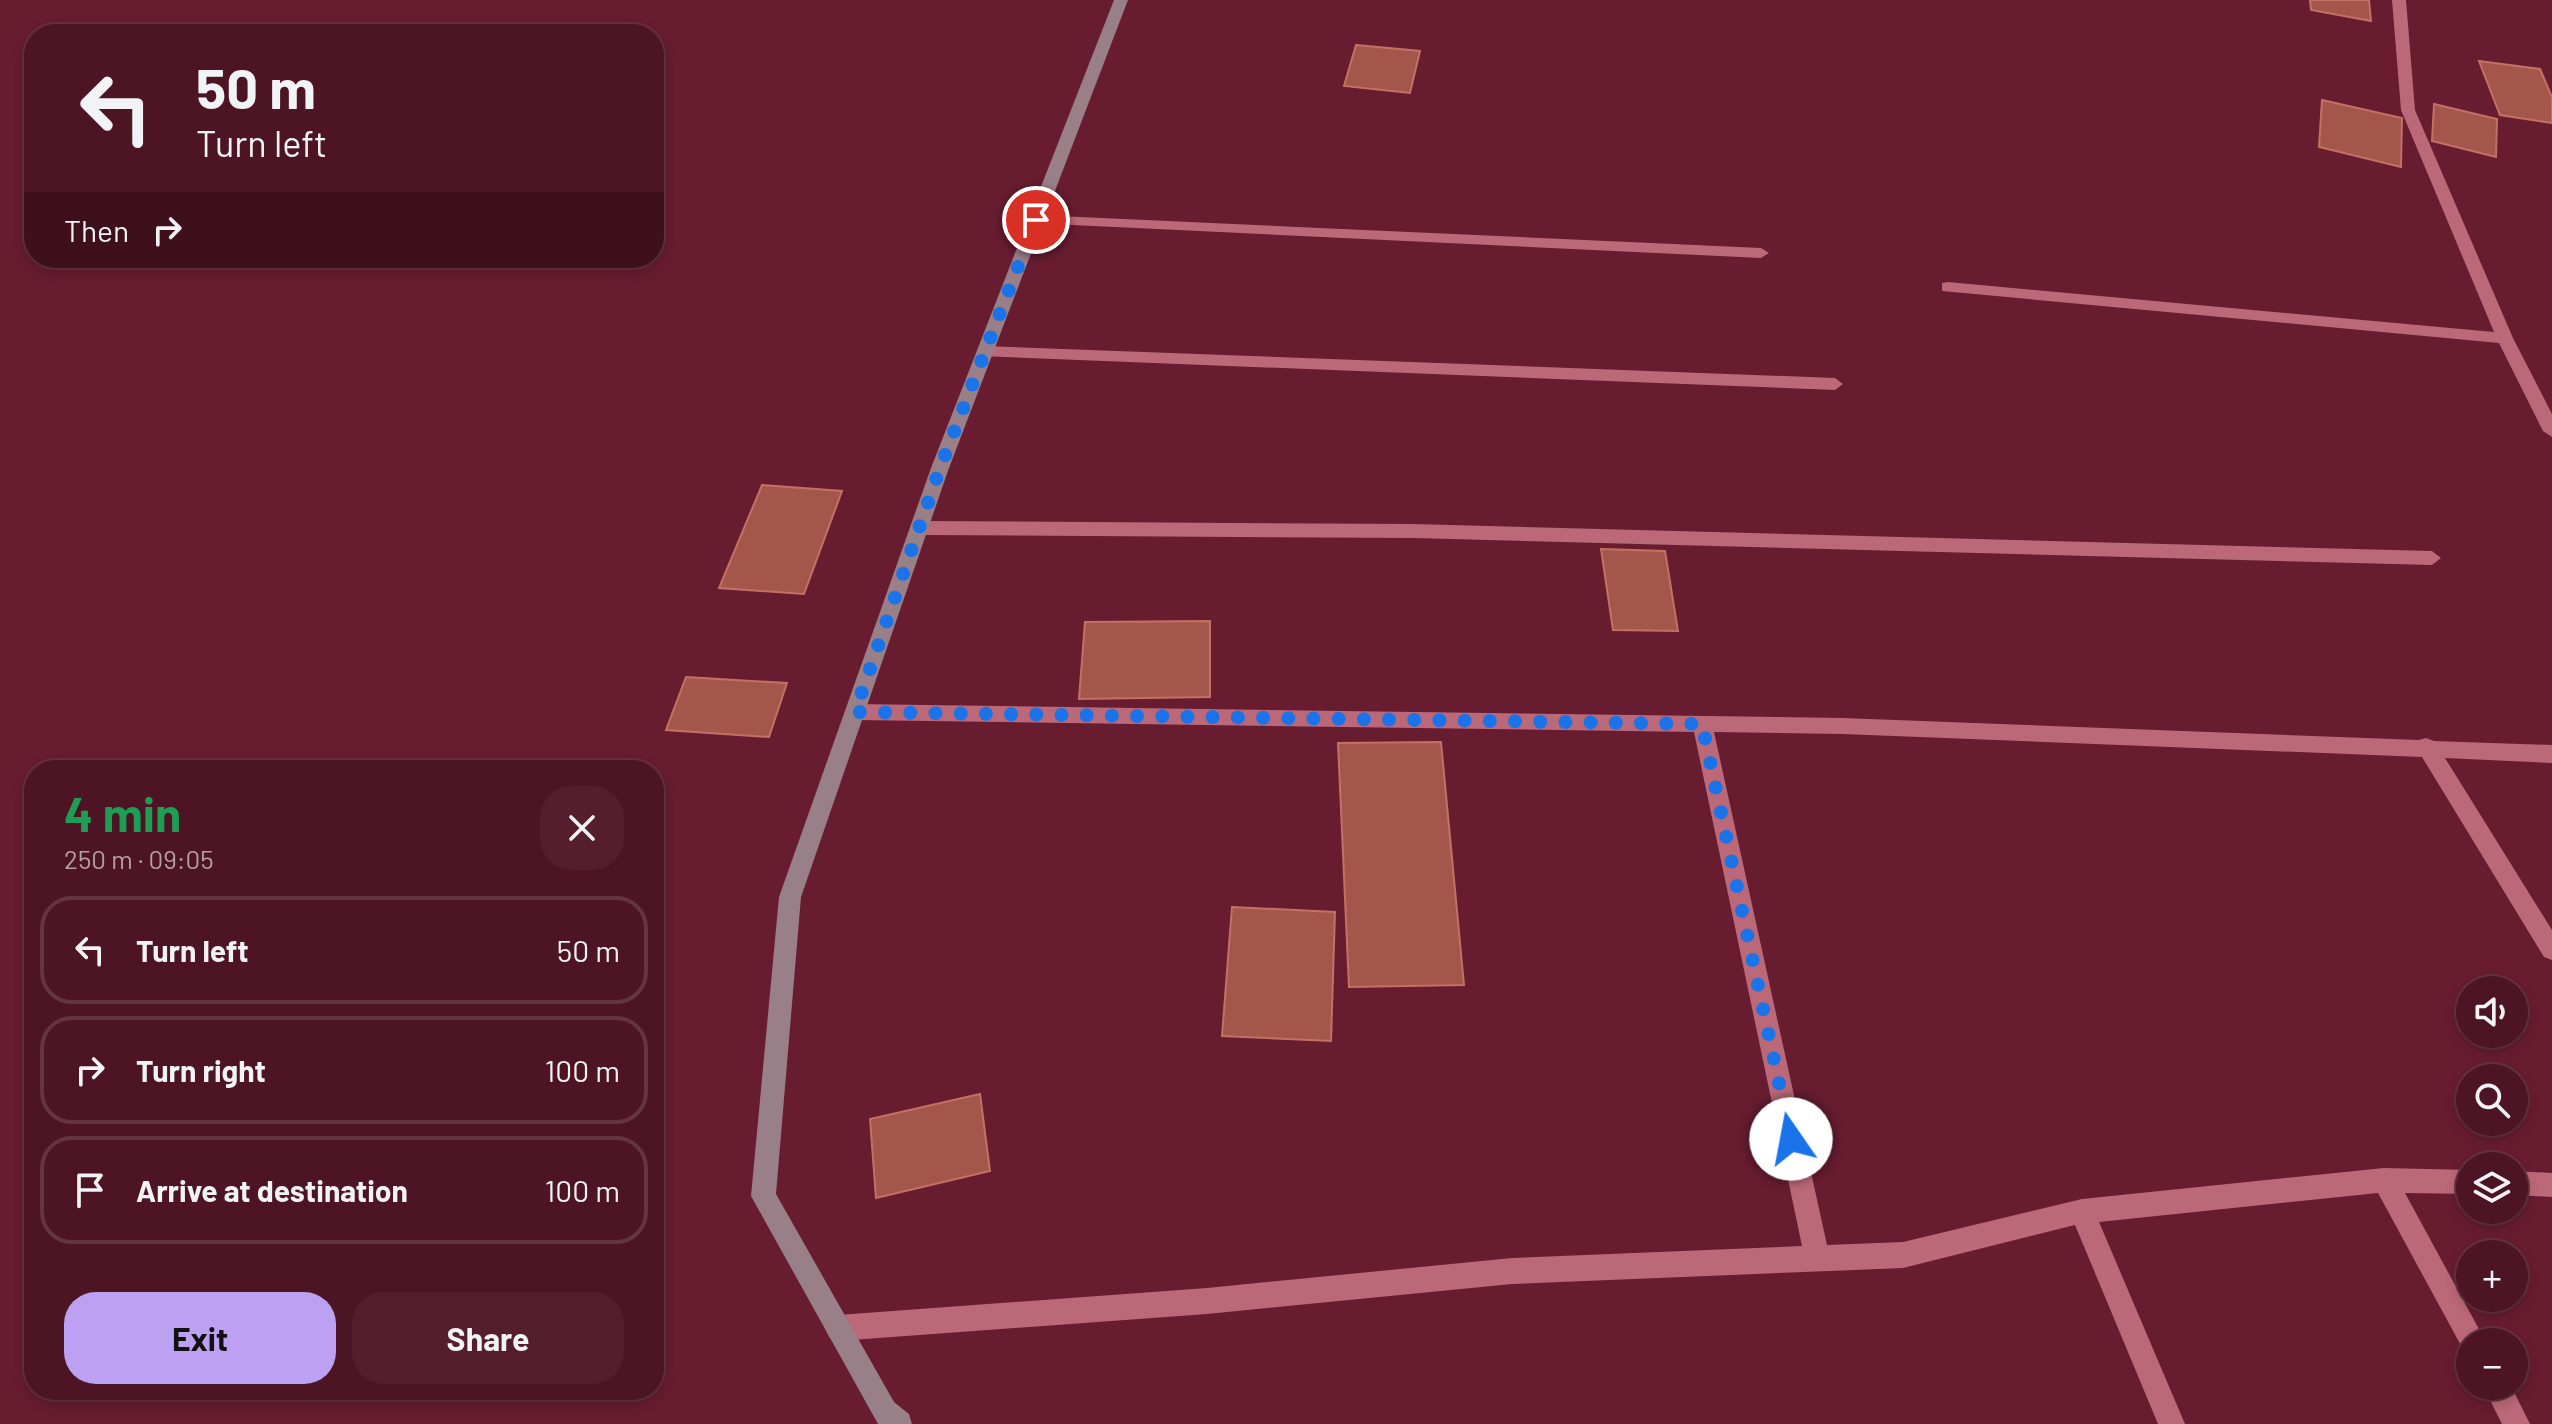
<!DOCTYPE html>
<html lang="en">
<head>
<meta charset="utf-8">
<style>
	body { margin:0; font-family:Barlow,sans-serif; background:#541e2c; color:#f1f3f6; height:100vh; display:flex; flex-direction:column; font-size:30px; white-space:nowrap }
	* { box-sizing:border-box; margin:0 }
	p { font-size:26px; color:#b39fa6 }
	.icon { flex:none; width:44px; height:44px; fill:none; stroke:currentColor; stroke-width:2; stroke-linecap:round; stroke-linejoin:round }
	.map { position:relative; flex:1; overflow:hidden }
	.drawer { position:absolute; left:24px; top:760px; width:640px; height:640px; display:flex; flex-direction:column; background:#4d1524; border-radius:32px; box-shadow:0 4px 12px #0003,0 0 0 2px #643441 }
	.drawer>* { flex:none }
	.guide { position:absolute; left:24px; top:24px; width:640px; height:244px; border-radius:32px; box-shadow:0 4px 12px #0003,0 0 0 2px #643441; background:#4d1524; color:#f1f3f6; overflow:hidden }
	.tools { position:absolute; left:2456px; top:976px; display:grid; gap:16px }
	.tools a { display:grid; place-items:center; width:72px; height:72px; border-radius:50%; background:#4d1524; box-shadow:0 4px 12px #0003,0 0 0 2px #643441; font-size:40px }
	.pin { position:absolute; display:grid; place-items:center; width:68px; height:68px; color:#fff; margin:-34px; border:4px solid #fff; border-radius:50%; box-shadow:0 2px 8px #0007 }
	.me { position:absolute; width:88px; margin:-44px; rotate:348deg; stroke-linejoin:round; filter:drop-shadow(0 0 6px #0008) }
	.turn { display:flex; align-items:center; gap:28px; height:168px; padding:0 40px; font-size:36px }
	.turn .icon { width:104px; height:104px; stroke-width:2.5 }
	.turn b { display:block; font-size:56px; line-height:68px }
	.then { display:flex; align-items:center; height:76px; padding:0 40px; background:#0003; gap:16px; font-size:30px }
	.round { display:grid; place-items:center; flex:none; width:84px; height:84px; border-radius:32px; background:#541e2c }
	.overview { display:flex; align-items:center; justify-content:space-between; height:136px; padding:0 40px }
	h1 { font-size:48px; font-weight:700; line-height:60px; color:#1e9e55 }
	.action { display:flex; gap:16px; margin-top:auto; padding:16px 40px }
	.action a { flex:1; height:92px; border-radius:32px; background:#bca0f2; color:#111; font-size:32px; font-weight:700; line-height:92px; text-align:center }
	.action a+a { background:#541e2c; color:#f1f3f6 }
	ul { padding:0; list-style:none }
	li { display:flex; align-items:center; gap:24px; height:108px; margin:0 16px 12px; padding:0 24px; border:4px solid #643441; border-radius:32px }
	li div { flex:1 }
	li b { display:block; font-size:30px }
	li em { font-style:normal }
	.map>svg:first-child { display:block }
</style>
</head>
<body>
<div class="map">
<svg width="2552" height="1424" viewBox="0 0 2552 1424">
	<rect width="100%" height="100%" fill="#671c30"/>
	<g fill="#a5564b" stroke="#c47165" stroke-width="2">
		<polygon points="2310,0 2369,0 2371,21 2311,10"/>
		<polygon points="1356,45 1420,51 1410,93 1344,86"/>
		<polygon points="2479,61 2540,69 2552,97 2552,123 2500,115"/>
		<polygon points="2322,100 2402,118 2401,167 2319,147"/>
		<polygon points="2434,104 2497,119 2496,157 2432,141"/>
		<polygon points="762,485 842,491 804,594 719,588"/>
		<polygon points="1601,549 1665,551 1678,631 1613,630"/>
		<polygon points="1210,621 1210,697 1079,699 1085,622"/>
		<polygon points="686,677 787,683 769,737 666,730"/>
		<polygon points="1441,742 1464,985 1349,987 1338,743"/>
		<polygon points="1232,907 1335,912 1331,1041 1222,1036"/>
		<polygon points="980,1094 990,1171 876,1198 870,1119"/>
	</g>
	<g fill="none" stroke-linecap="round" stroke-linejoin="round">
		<g fill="#bb6878" fill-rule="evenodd">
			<polygon points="2392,0 2406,0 2415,110 2513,338 2552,414 2552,437 2543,431 2499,343 1942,291 1942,283 1948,282 2494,332 2401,110"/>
			<polygon points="1036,215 1761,248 1769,253 1761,258 1031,223 1028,220"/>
			<polygon points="985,346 1835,378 1843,384 1835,390 979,356 977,352"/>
			<polygon points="920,521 1413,524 2432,551 2441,558 2432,565 1413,538 920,535 911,528"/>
			<polygon points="855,704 1843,718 2419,740 2426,738 2434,741 2552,745 2552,763 2445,758 2552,930 2552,960 2544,957 2422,757 1843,734 1714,732 1827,1245 1903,1242 2082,1199 2384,1168 2470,1170 2470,1194 2405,1193 2486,1342 2470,1342 2470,1354 2464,1351 2378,1193 2099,1222 2185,1424 2158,1424 2075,1225 1903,1268 1512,1284 1207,1314 838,1341 829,1337 825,1328 829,1319 838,1315 1207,1288 1512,1258 1802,1246 1694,732 855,720 848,718 845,712 848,706"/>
			<polygon points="2514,1171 2552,1173 2552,1197 2514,1195"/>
			<polygon points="2483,1386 2511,1386 2530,1424 2502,1424"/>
		</g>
		<polygon fill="#997f88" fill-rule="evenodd" points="1114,0 1128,0 949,468 801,897 776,1194 894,1402 909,1414 912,1424 878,1424 751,1196 779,897 931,468"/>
	</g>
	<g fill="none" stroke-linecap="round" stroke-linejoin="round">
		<polyline stroke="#1a73e8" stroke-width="14" stroke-dasharray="0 25.2" points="1036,220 940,468 855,712 1702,724 1791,1139"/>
	</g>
</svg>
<div class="tools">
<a><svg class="icon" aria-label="sound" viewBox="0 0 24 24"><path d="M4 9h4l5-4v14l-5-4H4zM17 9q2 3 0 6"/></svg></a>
<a><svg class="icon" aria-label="search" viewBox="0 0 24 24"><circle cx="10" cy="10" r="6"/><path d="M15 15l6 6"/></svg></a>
<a><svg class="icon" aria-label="layers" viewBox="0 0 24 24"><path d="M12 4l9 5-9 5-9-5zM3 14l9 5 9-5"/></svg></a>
<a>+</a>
<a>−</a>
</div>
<div class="pin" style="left:1036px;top:220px;background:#d93025"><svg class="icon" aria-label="arrive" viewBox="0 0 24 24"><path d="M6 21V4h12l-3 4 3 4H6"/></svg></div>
<svg class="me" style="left:1791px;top:1139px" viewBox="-20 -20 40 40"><circle r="19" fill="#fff"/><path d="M0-13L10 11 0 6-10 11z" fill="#1a73e8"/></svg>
<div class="guide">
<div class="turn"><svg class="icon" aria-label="left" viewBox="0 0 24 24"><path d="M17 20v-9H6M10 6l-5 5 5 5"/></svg><div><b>50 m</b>Turn left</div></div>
<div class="then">Then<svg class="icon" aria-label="right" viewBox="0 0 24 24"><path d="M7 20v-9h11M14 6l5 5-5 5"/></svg></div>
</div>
<section class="drawer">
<div class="overview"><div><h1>4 min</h1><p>250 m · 09:05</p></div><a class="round"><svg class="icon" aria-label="close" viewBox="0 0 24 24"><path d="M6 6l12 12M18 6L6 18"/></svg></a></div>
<ul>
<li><svg class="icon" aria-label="left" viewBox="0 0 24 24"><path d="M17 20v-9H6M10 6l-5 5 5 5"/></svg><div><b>Turn left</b></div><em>50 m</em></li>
<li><svg class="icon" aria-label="right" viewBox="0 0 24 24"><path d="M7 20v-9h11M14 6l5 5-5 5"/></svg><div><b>Turn right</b></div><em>100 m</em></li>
<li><svg class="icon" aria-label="arrive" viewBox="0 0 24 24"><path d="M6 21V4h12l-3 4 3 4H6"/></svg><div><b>Arrive at destination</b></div><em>100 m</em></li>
</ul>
<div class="action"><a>Exit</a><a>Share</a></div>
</section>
</div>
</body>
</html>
